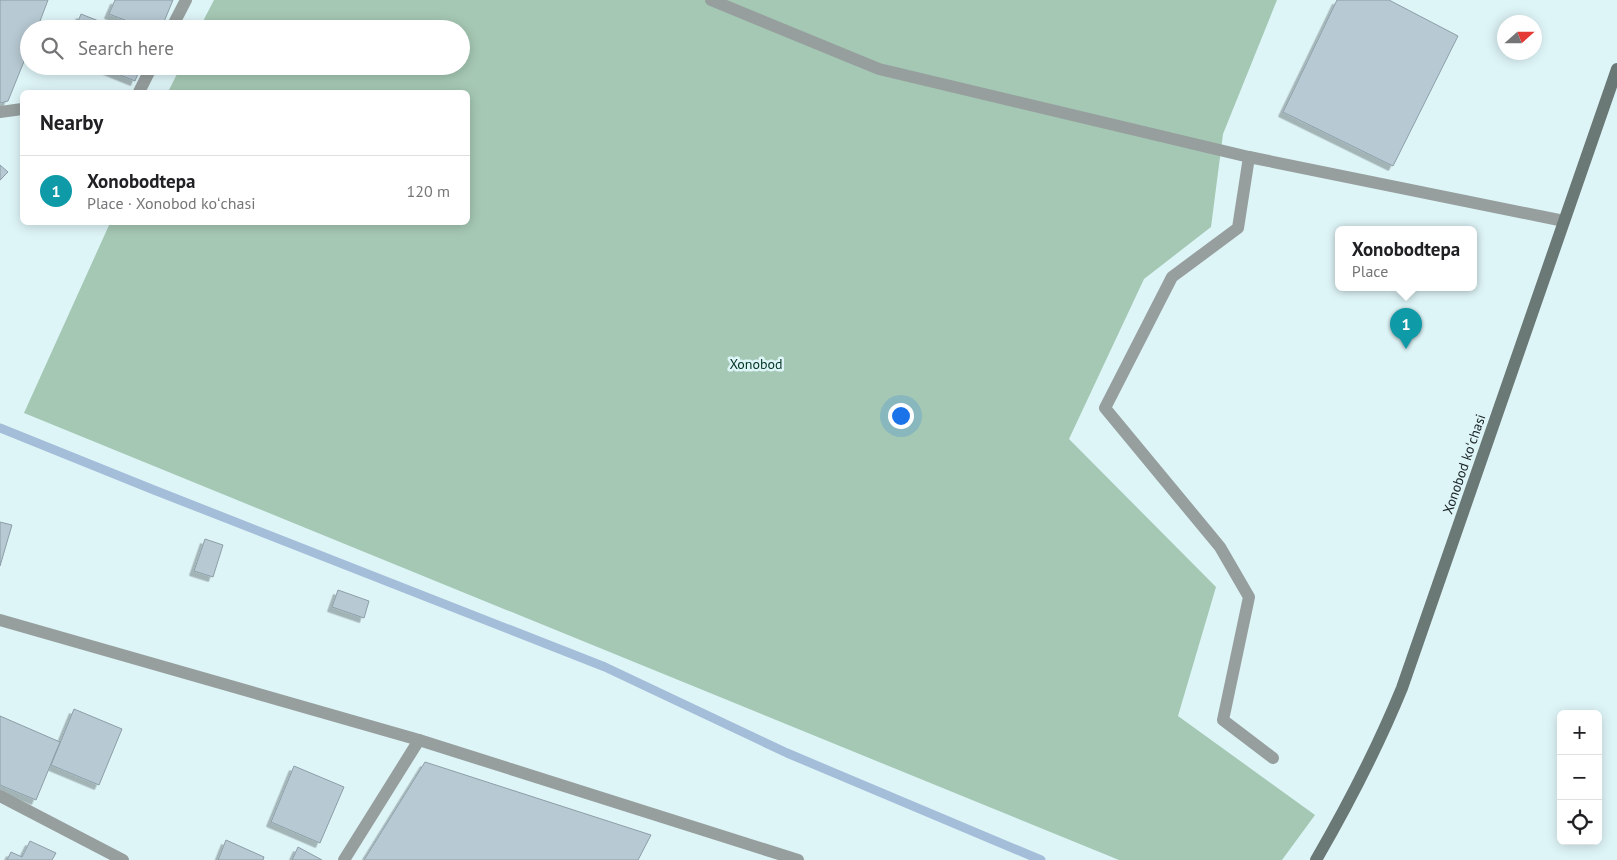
<!DOCTYPE html>
<meta charset="utf-8">
<style>
:root{--surface:#fff;--page:#f2f2f2;--text:#202124;--muted:#757577;--line:#e0e0e0;--accent:#b45309}
body{margin:0;font-family:"PT Sans",sans-serif;background:var(--page);color:var(--text)}
.controls{position:absolute;right:15px;bottom:15px;display:grid;overflow:hidden;border-radius:8px;box-shadow:0 2px 12px #0003}
.controls button{width:45px;height:45px;display:grid;place-items:center;padding:0;border:0;border-bottom:1px solid var(--line);background:var(--surface);color:var(--text);font:25px sans-serif}
.compass{position:absolute;left:1497px;top:15px;width:45px;height:45px;border-radius:50%;background:var(--surface);box-shadow:0 2px 12px #0003;rotate:69deg}
.you{position:absolute;left:900px;top:415px;width:18px;height:18px;margin:-12px;border:4px solid #fff;border-radius:50%;background:#1a73e8;box-shadow:0 0 0 8px #1a73e833}
.badge{display:grid;place-items:center;width:32px;height:32px;border-radius:50%;background:var(--accent);color:#fff;font-size:16px;font-weight:700}
.pin{position:absolute;translate:-50% -41px;filter:drop-shadow(0 1px 2px #0008)}
.pin::after{content:'';position:absolute;top:26px;width:18px;height:15px;background:inherit;clip-path:polygon(0 0,100% 0,50% 100%)}
.popup{position:absolute;left:1335px;top:226px;width:142px;height:65px;box-sizing:border-box;display:grid;place-content:center;border-radius:8px;background:var(--surface);filter:drop-shadow(0 1px 4px #0005);font-size:16px;white-space:nowrap;color:var(--muted)}
.popup b{font-size:19px;color:var(--text)}
.popup::after{content:'';position:absolute;left:50%;top:100%;margin-left:-10px;border:10px solid transparent;border-top-color:var(--surface)}
.list{margin:0;padding:0;list-style:none}
h2{display:flex;justify-content:space-between;align-items:center;height:65px;margin:0;padding:0 20px;font-size:21px}
h2 small{font-size:16px;font-weight:400;color:var(--muted)}
.list li{display:grid;grid-template-columns:32px 1fr auto;gap:15px;align-items:center;box-sizing:border-box;height:70px;padding:0 20px;border-top:1px solid var(--line)}
.list b{display:block;font-size:19px;white-space:nowrap}
.list p{margin:0;font-size:16px;white-space:nowrap;color:var(--muted)}
.list em{font-size:16px;font-style:normal;color:var(--muted)}
.icon{flex:none;width:28px;height:28px;fill:none;stroke:currentColor;stroke-width:2;stroke-linecap:round;stroke-linejoin:round}
.map{position:relative;flex:none;width:1617px;height:860px;overflow:hidden}
.search{position:absolute;background:var(--surface);box-shadow:0 2px 12px #0003;left:20px;top:20px;width:450px;height:55px;display:flex;align-items:center;gap:12px;box-sizing:border-box;padding:0 18px;border-radius:28px;color:var(--muted);font-size:19px}
.panel{position:absolute;background:var(--surface);box-shadow:0 2px 12px #0003;left:20px;top:90px;width:450px;height:135px;border-radius:8px}
.map>svg:first-child{display:block}
.green{fill:#a5c8b4}
.lines{fill:none;stroke-linecap:round;stroke-linejoin:round}
.stream{stroke:#a4bdd9;stroke-width:9}
.building{fill:#b7c9d3;stroke:#8c9ea7;filter:url(#shadow)}
.service{stroke:#969f9e;stroke-width:12}
.minor{stroke:#969f9e;stroke-width:12}
.secondary{stroke:#6b7976;stroke-width:12}
.labels{text-anchor:middle;stroke-width:5;stroke-linejoin:round;paint-order:stroke}
.park-label{font-size:14px;fill:#033521;stroke:#def5f8}
.street-label{font-size:14px;fill:#172021;stroke:#def5f8}
</style>
<div class="map">
<svg width="1617" height="860" viewBox="0 0 1617 860">
<defs>
<filter id="shadow"><feDropShadow dx="-4.5" dy="4.5" stdDeviation="0" flood-color="#0004"/></filter>
</defs>
<rect width="100%" height="100%" fill="#def5f8"/>
<polygon class="green" points="214,0 1277,0 1223,134 1211,227 1144,279 1069,439 1216,587 1178,716 1315,815 1282,860 1119,860 24,413 110,223 468,222 468,92 168,92 181,66 461,66 461,29 199,29"/>
<g class="lines">
<polyline class="stream" points="0,428 154,490 605,667 787,753 1041,860"/>
</g>
<g class="building">
<polygon points="0,0 48,0 37,29 29,29 29,49 8,101 0,103"/>
<polygon points="115,0 173,0 161,29 148,29 109,14"/>
<polygon points="1337,0 1389,0 1458,36 1393,166 1283,112"/>
<polygon points="81,14 119,29 75,29"/>
<polygon points="98,66 141,66 135,81"/>
<polygon points="0,165 8,172 0,180"/>
<polygon points="0,522 12,525 0,566"/>
<polygon points="205,539 223,545 213,577 194,571"/>
<polygon points="338,590 369,601 364,618 332,607"/>
<polygon points="74,709 122,729 99,785 51,765"/>
<polygon points="0,716 60,742 36,800 0,785"/>
<polygon points="425,762 651,835 638,860 364,860"/>
<polygon points="294,766 344,787 320,843 271,822"/>
<polygon points="226,840 264,857 263,860 218,860"/>
<polygon points="30,841 56,853 52,860 7,860 11,852 22,857"/>
<polygon points="298,847 322,860 292,860"/>
</g>
<g class="lines">
<g class="service">
<polyline points="711,0 879,69 1249,157 1564,221"/>
<polyline points="1249,157 1238,228 1172,277 1105,408 1220,547 1249,597 1223,720 1273,758"/>
<polyline points="344,860 419,740"/>
</g>
<g class="minor">
<polyline points="171,29 186,0"/>
<polyline points="139,92 152,66"/>
<polyline points="0,112 22,109"/>
<polyline points="0,620 419,740 798,860"/>
<polyline points="0,796 123,860"/>
</g>
<path class="secondary" d="M1316,860c33,-57 61,-111 86,-172l215,-619"/>
</g>
<g class="labels">
<g class="park-label">
<text x="756" y="369">Xonobod</text>
</g>
<g class="street-label">
<text transform="translate(1464 464) rotate(-71)" y="5">Xonobod koʻchasi</text>
</g>
</g>
</svg>
<div class="controls">
<button>+</button>
<button>−</button>
<button><svg class="icon" aria-label="locate" viewBox="0 0 24 24"><circle cx="12" cy="12" r="6"/><path d="M12 2v4M12 18v4M2 12h4M18 12h4"/></svg></button>
</div>
<svg class="compass" viewBox="-18 -18 36 36"><path d="M0-13l5 13h-10z" fill="#e53935"/><path d="M0 13l5-13h-10z" fill="#757577"/></svg>
<div class="you"></div>
<div class="pin badge" style="left:1406px;top:349px;background:#0f9aa8">1</div>
<div class="popup"><b>Xonobodtepa</b>Place</div>
<div class="search"><svg class="icon" aria-label="search" viewBox="0 0 24 24"><circle cx="10" cy="10" r="6"/><path d="M15 15l6 6"/></svg>Search here</div>
<section class="panel">
<h2>Nearby<small></small></h2>
<ul class="list">
<li><span class="badge" style="background:#0f9aa8">1</span><div><b>Xonobodtepa</b><p>Place · Xonobod koʻchasi</p></div><em>120 m</em></li>
</ul>
</section>
</div>
